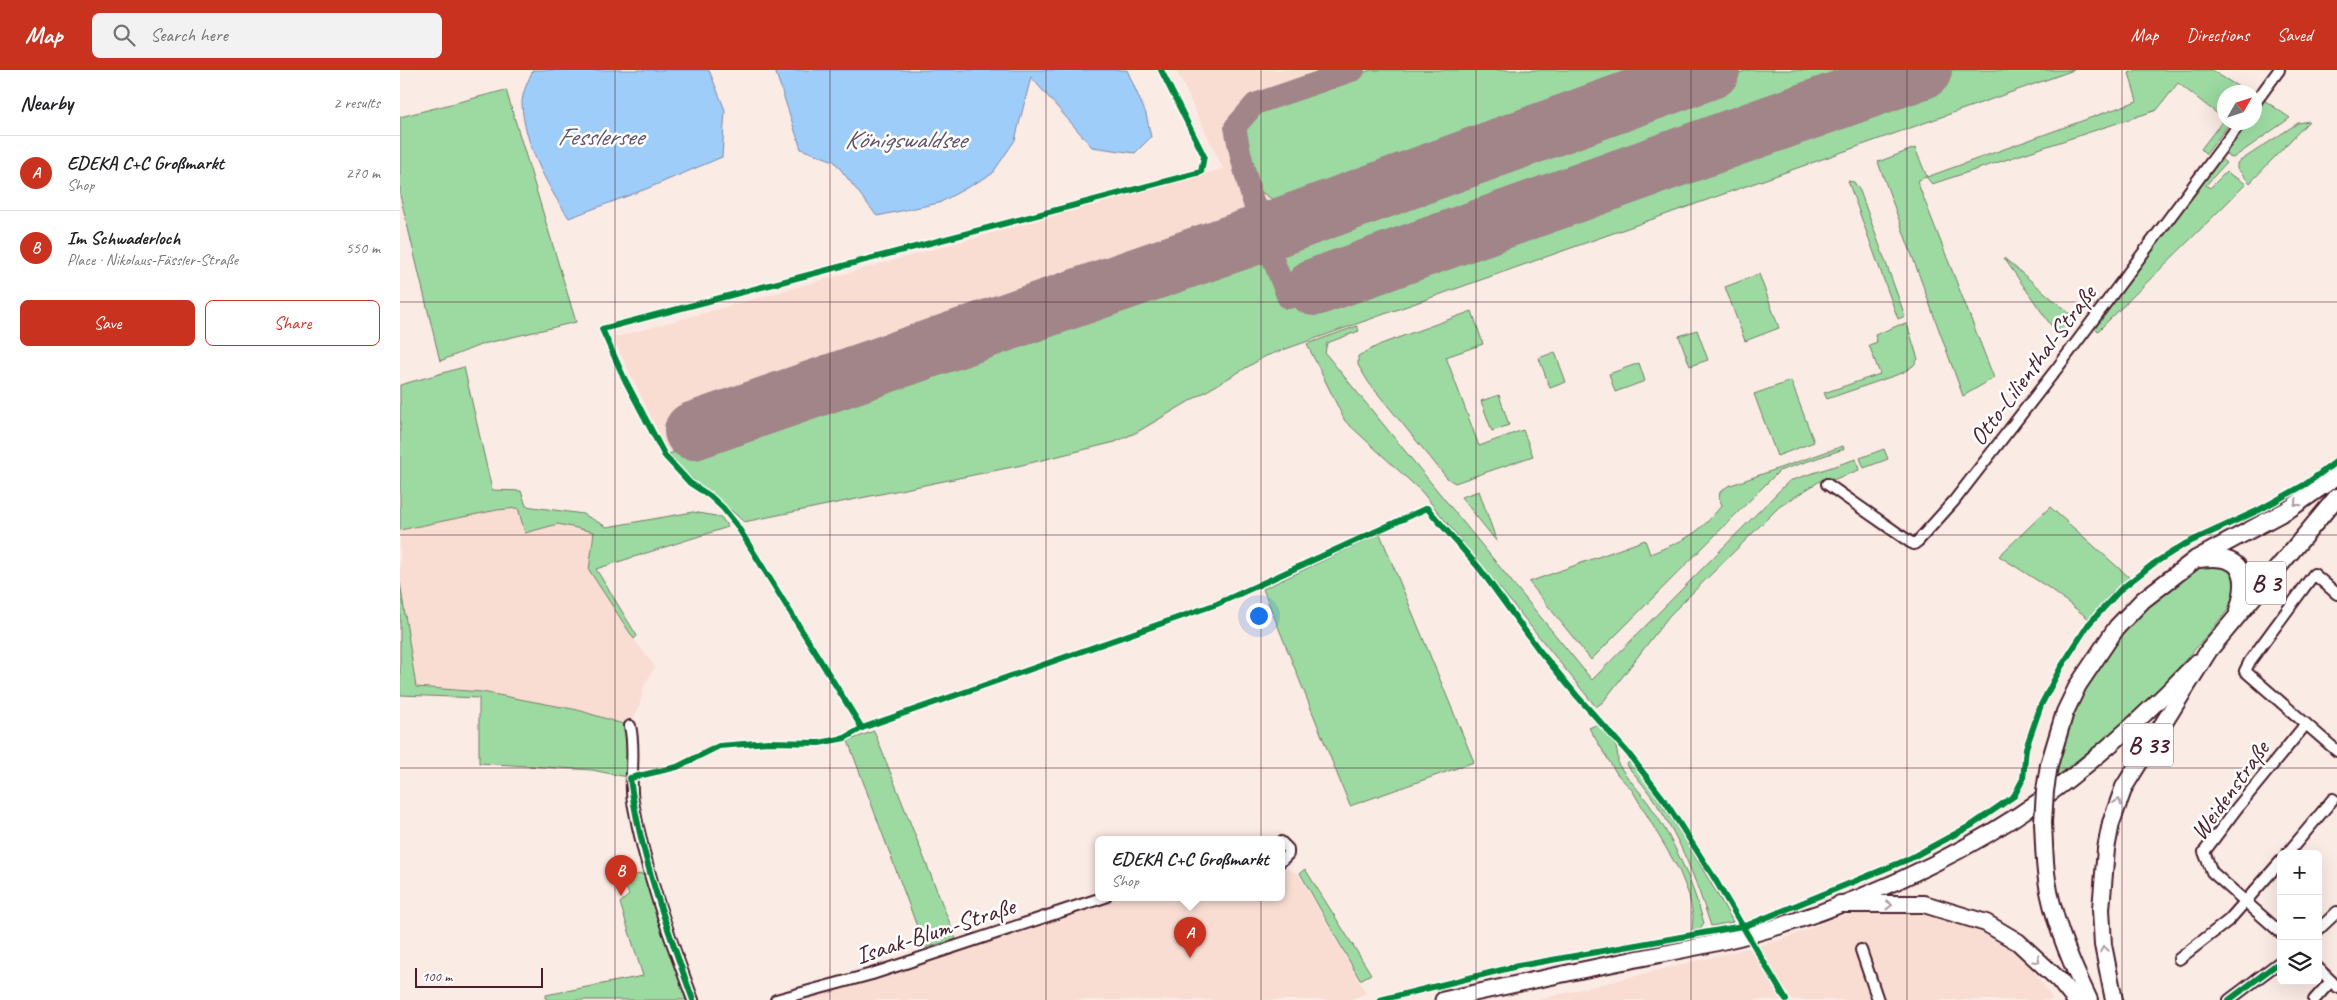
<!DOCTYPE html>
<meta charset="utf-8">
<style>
:root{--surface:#fff;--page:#f2f2f2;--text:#202124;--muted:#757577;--line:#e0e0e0;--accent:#c8321e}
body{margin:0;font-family:Caveat,sans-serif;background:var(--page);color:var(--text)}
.controls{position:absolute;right:15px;bottom:15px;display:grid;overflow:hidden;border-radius:8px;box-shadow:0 5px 20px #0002}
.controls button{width:45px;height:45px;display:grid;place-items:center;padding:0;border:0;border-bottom:1px solid var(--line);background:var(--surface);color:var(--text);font:25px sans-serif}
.compass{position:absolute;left:1817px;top:15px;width:45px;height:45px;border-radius:50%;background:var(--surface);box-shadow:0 5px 20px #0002;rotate:51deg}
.scale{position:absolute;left:15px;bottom:12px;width:128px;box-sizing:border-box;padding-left:5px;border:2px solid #4a1f2b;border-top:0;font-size:14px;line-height:18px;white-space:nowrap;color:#4a1f2b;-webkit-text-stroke:4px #fff;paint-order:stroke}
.you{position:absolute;left:858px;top:545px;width:18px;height:18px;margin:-12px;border:4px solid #fff;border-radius:50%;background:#1a73e8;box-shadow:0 0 0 8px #1a73e833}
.badge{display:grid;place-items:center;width:32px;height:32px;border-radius:50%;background:var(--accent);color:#fff;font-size:16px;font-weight:700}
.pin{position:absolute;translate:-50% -41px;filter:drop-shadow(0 1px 2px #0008)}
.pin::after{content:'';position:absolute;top:26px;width:18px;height:15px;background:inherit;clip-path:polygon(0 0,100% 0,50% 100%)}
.popup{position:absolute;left:695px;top:766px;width:190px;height:65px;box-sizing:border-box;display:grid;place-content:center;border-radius:8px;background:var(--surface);filter:drop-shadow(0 1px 4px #0005);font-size:16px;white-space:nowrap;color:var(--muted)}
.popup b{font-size:19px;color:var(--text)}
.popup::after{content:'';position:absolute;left:50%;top:100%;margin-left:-10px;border:10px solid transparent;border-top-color:var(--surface)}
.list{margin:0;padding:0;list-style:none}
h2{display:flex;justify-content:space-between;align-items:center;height:65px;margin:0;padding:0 20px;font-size:21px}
h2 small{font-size:16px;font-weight:400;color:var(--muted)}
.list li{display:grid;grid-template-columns:32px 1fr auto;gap:15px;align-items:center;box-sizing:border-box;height:75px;padding:0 20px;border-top:1px solid var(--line)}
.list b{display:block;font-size:19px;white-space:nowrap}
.list p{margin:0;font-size:16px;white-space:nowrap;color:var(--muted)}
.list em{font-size:16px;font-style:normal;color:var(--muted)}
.actions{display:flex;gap:10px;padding:15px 20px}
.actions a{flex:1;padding:11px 0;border:1px solid var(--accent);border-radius:8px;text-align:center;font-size:18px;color:var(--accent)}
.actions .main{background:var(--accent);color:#fff}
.icon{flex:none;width:28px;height:28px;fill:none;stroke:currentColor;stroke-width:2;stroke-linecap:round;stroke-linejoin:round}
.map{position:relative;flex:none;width:1937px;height:930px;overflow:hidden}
header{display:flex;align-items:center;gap:30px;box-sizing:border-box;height:70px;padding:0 25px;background:var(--accent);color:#fff}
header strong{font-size:24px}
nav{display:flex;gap:28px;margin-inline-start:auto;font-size:18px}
.search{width:350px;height:45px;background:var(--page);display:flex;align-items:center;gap:12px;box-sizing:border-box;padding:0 18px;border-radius:8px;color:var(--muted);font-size:19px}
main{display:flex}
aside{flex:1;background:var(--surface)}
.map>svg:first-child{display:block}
.built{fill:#f9ddd3}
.green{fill:#9cdaa2;stroke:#737c66}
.water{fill:#9ecdfa;stroke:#7c87a7}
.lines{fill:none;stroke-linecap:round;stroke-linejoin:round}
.taxiway{stroke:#a28588;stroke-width:22}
.runway{stroke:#a28588;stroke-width:58}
.minor-casing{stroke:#4a1f2b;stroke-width:14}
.primary-casing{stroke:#4a1f2b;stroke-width:19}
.trunk-casing{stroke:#4a1f2b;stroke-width:20}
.minor{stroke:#fff;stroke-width:10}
.primary{stroke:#fff;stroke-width:15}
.trunk{stroke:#fff;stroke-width:16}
.trunk-bridge-casing{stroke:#4a1f2b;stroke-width:20;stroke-linecap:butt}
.trunk-bridge{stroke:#fff;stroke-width:16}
.cycleway-casing{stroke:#fff;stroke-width:9}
.cycleway{stroke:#00873e;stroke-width:6}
.oneway{stroke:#ae9aa0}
.grid{fill:none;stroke:#4a1f2b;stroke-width:1;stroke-opacity:0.55}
.labels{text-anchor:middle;stroke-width:5;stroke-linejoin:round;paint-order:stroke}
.shield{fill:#fff;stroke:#80626b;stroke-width:1}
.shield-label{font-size:24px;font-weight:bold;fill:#4a1f2b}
.street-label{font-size:25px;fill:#4a1f2b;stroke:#fff}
.water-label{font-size:26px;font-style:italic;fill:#635369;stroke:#fff}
</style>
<header>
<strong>Map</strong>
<div class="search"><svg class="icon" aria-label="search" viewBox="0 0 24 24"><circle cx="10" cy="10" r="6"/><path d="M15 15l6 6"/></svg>Search here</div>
<nav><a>Map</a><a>Directions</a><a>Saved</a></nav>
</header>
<main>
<aside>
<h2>Nearby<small>2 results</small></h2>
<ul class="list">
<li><span class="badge">A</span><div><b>EDEKA C+C Großmarkt</b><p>Shop</p></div><em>270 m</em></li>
<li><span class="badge">B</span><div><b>Im Schwaderloch</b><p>Place · Nikolaus-Fässler-Straße</p></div><em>550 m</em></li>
</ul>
<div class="actions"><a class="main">Save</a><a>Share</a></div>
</aside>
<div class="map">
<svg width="1937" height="930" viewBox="0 0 1937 930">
<rect width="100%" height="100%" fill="#fbebe5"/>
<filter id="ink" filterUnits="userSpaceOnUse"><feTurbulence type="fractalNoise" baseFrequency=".02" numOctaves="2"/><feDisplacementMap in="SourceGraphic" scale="10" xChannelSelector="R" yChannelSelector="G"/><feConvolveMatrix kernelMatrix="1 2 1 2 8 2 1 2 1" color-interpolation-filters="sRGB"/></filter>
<g filter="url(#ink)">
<g class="built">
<polygon points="776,0 1674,0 866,286 740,362 716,373 344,452 324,433 295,412 278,396 269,384 213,268 823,99"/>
<polygon points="118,438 126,463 158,454 194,462 189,500 234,569 255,597 244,616 239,637 230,656 178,640 82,622 16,617 0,512 0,460 97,440"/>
<polygon points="881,797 898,803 966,923 950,930 391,930 716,827 881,827"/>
<polygon points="1490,840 1563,852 1625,888 1653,930 1137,930 1381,870 1439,846"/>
</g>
<g class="green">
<polygon points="971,0 1270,0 885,138 860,121 844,62 860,40"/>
<path d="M1348,0h326l-808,286 -129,76 -22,10 -93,23 -278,57c-25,-24 -54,-40 -75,-68l416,-146z"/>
<polygon points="1737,0 1811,0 1847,22 1824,22 1824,49 1778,13 1757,40 1532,114 1526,107 1517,111 1594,308 1563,326 1478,92 1515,78 1527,107 1737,31 1729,3"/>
<polygon points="106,20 176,252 83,274 40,291 0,125 0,47"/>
<polygon points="1864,30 1890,48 1833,88 1829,87 1825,83 1847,53 1854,52 1855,42"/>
<polygon points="1824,49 1824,52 1830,53 1806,84 1801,79"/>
<polygon points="1909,51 1850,113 1837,98 1837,93 1898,53"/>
<polygon points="1820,88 1826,93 1806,115 1810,118 1826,102 1846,114 1698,261 1695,258 1701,249"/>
<polygon points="1448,111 1454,112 1460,121 1505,246 1498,249"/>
<polygon points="1604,188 1670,244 1675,250 1673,254 1657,264"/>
<polygon points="1359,204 1379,258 1345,271 1325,217"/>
<polygon points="1072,241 1083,274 1046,287 1079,376 1123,360 1133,386 1055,413 1047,408 969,313 958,295 958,286 981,274"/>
<polygon points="1507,254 1518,289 1513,296 1502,303 1427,329 1424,323 1480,304 1469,275 1477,272 1475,265 1499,255"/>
<polygon points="957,256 959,261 927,273 925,283 1192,610 1389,411 1456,389 1459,400 1430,411 1420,411 1379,437 1269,546 1203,632 1196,637 1022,422 945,351 907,274"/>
<polygon points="1297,260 1308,290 1290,296 1279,266"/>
<polygon points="1155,282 1166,312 1150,318 1139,288"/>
<polygon points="1239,293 1245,311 1215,322 1209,304"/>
<polygon points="64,297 92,420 121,421 126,436 183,444 207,457 293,442 321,447 328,457 196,499 237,566 234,569 189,500 194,462 158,454 125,463 118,438 97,440 0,460 0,315"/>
<polygon points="1391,311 1414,372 1377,386 1354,324"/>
<polygon points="1099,325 1109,355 1092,361 1081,331"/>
<path d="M1443,376l1,3 -65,22 -188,189 -62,-78 116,-42 5,14c35,-14 48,-19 72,-49l-3,-7 1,-6 8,-6z"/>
<polygon points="1484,379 1488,389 1464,398 1460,388"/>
<polygon points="1079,421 1097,472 1061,427"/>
<polygon points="1650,437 1730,508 1712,522 1689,549 1649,518 1599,486"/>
<polygon points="980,464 1074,692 950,736 863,519"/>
<path d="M1817,489l20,12 2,25 -33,41 -65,72 -85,68c6,-33 16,-68 31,-98 26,-49 78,-99 130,-120z"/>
<polygon points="0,512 16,617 82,622 178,640 226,655 229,675 227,707 192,700 79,693 79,628 0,625"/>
<path d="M1198,654c13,15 21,20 20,40 9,14 21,26 31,40 25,36 43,77 55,119l-5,7 -7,1 1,-15 -4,-21 -10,-25 -47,-80 -15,-16 -28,-46z"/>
<polygon points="474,661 556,869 525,878 448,671"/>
<path d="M1230,691c39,51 72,105 103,161l-22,4c-20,-61 -39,-109 -82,-158l-2,-4z"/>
<polygon points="905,799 971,904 960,910 900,803"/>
<polygon points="242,804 247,807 289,930 146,930 146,925 243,906 220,833 229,825 225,815 235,805"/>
</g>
<g class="water">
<path d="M133,0h176l16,40 -3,47 -76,32 -77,29c-21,-30 -46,-77 -47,-115 0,-10 7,-24 11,-33z"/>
<polygon points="375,0 727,0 746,44 751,67 735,83 692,77 631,7 615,70 592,104 539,133 477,146 434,91 401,79"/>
</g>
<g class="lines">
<path class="taxiway" d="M915,217l-27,11c-23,-58 -42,-110 -53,-171l20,-23 99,-34"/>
<g class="runway">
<polyline points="915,217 1523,0"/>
<polyline points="293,361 863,163 1311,0"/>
</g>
<g class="minor-casing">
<g id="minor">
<polyline points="1854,34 1879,0"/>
<polyline points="1427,414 1510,472 1514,474 1518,471 1554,431 1658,297 1841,52"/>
<polyline points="1937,524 1914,504 1850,591 1845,601 1937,681"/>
<path d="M230,656c6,25 -1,51 3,76 12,68 36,134 60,198"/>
<polyline points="881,772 888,779 888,784 881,791"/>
<polyline points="1887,784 1933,729"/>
<polyline points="1918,860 1937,842"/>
<polyline points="1881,863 1812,802 1804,782 1837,738 1906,654"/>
<polyline points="1461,880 1478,930"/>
<polyline points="1779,889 1829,850 1881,791"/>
<polyline points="1918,898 1937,917"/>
<polyline points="376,930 472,904 705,827"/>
<polyline points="1829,930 1881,891"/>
<polyline points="1914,930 1931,911"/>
</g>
</g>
<g class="primary-casing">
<path id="primary" d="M1043,930c59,-13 119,-26 178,-38 54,-11 109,-20 162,-37 100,-32 203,-81 286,-146 46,-36 88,-75 128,-117"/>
</g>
<g class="trunk-casing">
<g id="trunk">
<path d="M1799,489c43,-6 51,14 39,52"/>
<polyline points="1649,695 1665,642 1678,615 1717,557 1743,530 1796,489 1891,438 1937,406"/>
<path d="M1643,752c1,19 1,39 4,58 6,41 24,83 42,120"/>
<polyline points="1440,834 1524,834 1586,853 1618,872 1659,910 1675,930"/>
<polyline points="1714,930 1703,875 1701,839 1706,779 1711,753 1724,717 1809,580 1937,427"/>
</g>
</g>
<use href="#minor" class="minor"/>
<use href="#primary" class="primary"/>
<use href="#trunk" class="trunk"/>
<g class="trunk-bridge-casing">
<polyline id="trunk-bridge" points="1643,752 1645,721 1649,695"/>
</g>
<use href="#trunk-bridge" class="trunk-bridge"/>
<g class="cycleway-casing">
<g id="cycleway">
<polyline points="462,658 336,454 323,438 310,426 290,413 265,386 224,308 202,259 801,102 804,86 761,0"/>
<path d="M293,930c-26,-72 -53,-145 -63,-222l47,-11 42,-21 49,-4 51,1 26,-5 17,-10 355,-124 210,-96 53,61 59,81 38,46 51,57 37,48 48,75 73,124"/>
<polyline points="980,930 1118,896 1348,855 1509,789 1572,755 1614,726 1623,709 1626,678 1641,635 1661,597 1688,555 1721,519 1753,494 1785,474 1859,440 1906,414 1937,391"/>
<polyline points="1829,930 1881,891"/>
</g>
</g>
<use href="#cycleway" class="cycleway"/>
</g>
<defs><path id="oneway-chevron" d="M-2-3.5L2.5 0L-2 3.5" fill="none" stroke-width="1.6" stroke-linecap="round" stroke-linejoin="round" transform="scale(1.25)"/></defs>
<g class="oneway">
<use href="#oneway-chevron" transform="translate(1897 433) rotate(146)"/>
<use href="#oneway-chevron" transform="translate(1718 732) rotate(-71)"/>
<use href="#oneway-chevron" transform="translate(1489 835)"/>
<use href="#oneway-chevron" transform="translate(1704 879) rotate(-99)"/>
<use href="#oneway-chevron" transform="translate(1637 890) rotate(43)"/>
</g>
</g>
<path class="grid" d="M215,0v930M430,0v930M646,0v930M861,0v930M1076,0v930M1291,0v930M1507,0v930M1722,0v930M0,232h1937M0,465h1937M0,698h1937"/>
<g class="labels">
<g class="shield">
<rect x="1846" y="491.5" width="40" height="43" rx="4"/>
<rect x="1723" y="653.5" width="50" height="43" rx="4"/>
</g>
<g class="shield-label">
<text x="1866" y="521">B 3</text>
<text x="1748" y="683">B 33</text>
</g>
<g class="street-label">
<text transform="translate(1632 295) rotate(-53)" y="9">Otto-Lilienthal-Straße</text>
<text transform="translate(1829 720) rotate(-54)" y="9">Weidenstraße</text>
<text transform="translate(535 860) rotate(-18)" y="9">Isaak-Blum-Straße</text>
</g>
<g class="water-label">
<text x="200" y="75">Fesslersee</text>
<text x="505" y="78">Königswaldsee</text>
</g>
</g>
</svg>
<div class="controls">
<button>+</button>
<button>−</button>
<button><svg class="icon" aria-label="layers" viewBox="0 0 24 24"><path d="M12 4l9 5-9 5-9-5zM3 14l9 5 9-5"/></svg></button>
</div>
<svg class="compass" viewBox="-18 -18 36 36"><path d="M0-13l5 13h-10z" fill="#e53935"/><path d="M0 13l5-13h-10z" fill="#757577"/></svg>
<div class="scale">100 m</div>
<div class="you"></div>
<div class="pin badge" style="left:790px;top:888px">A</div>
<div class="popup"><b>EDEKA C+C Großmarkt</b>Shop</div>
<div class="pin badge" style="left:221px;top:826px">B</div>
</div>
</main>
